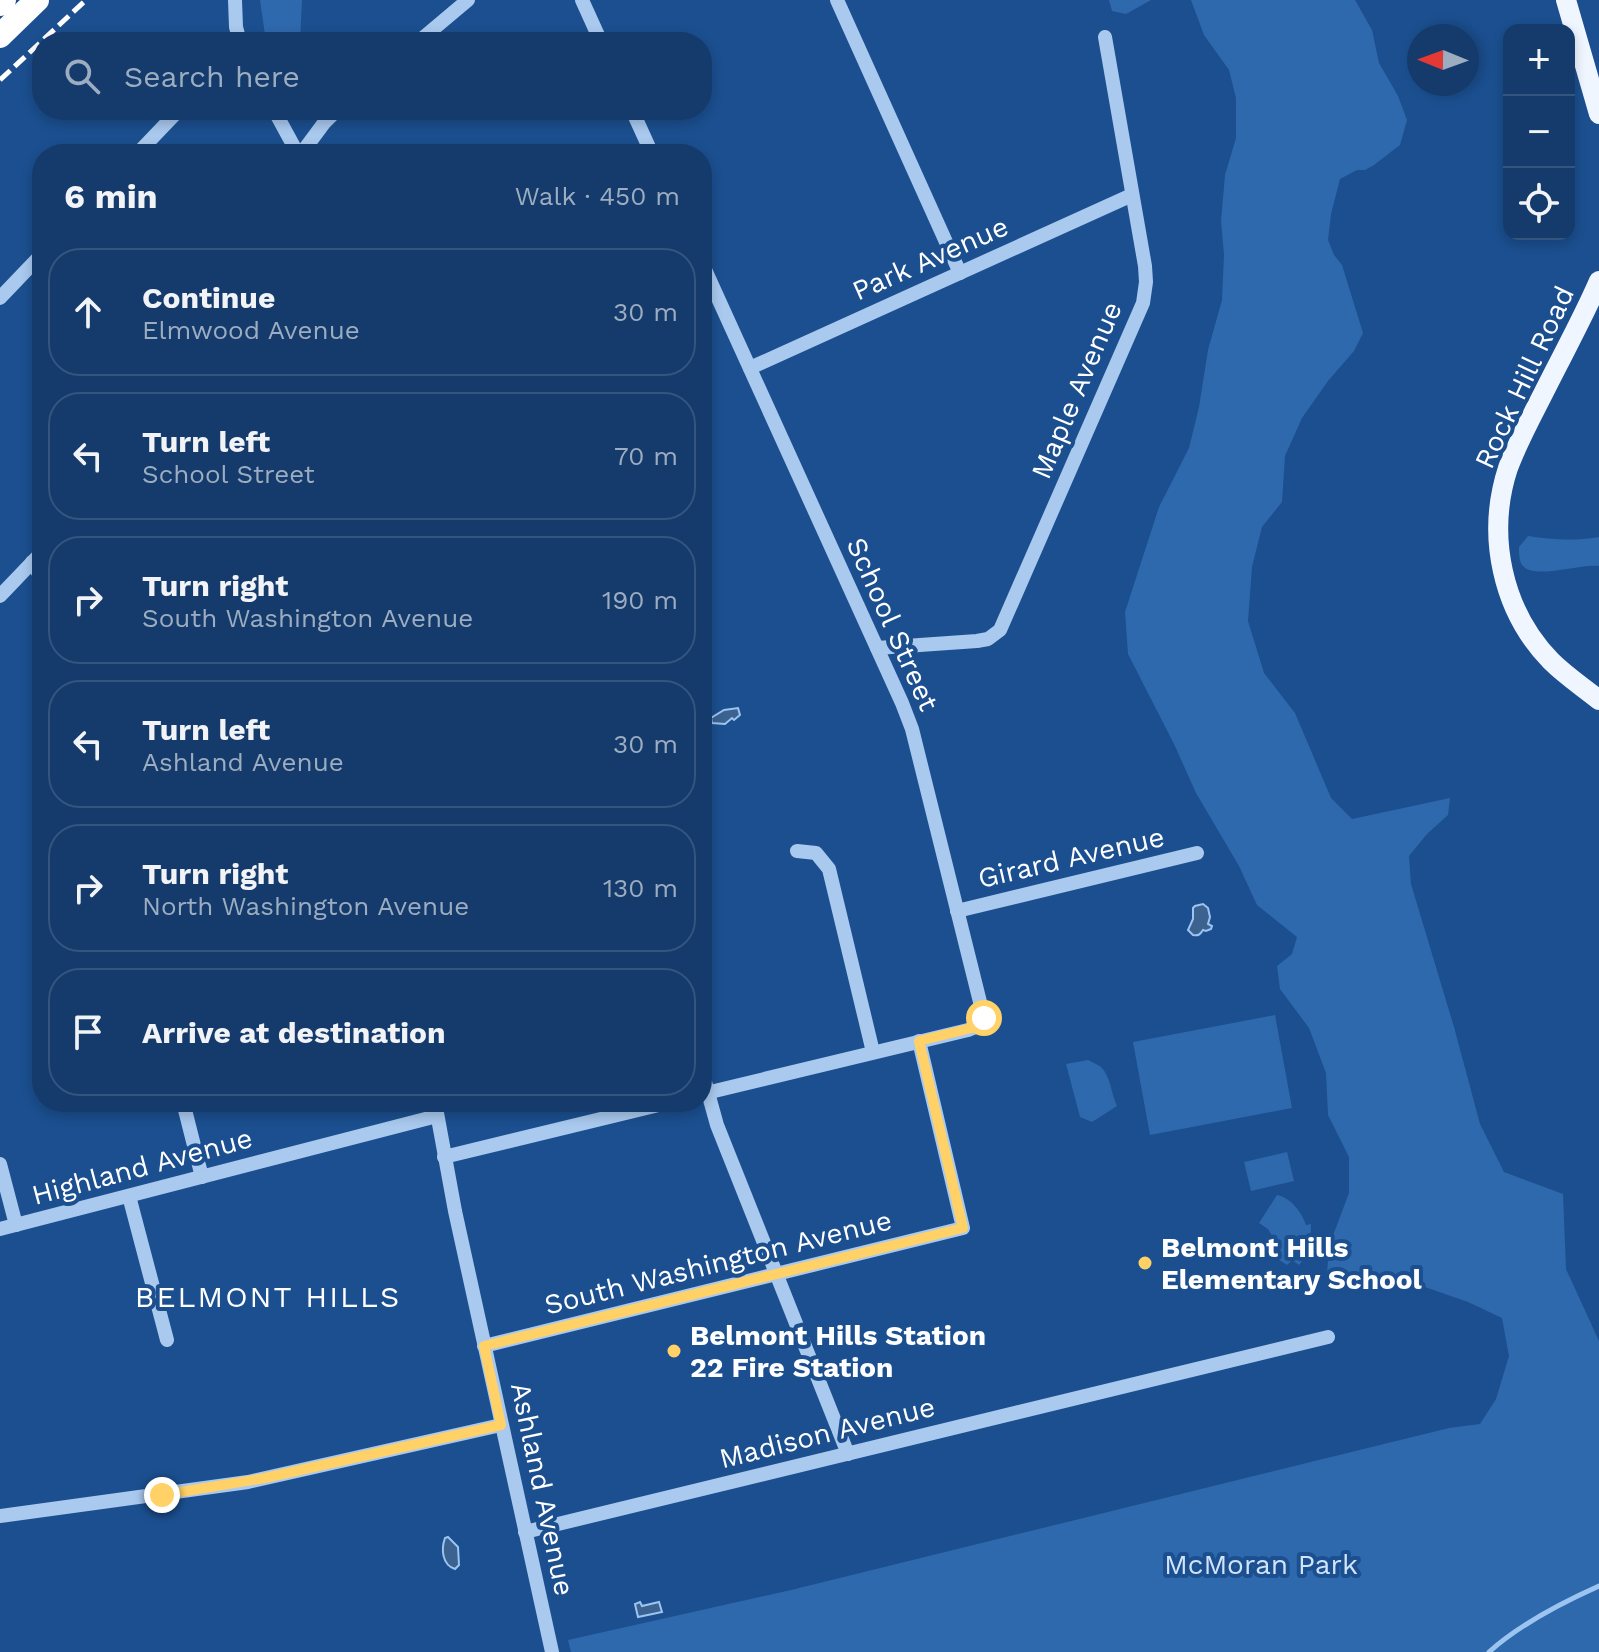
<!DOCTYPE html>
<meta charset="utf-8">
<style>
:root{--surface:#143b6b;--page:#1d4271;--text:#f1f3f6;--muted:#9dadc1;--line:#33557e}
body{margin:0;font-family:"Work Sans",sans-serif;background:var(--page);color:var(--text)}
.controls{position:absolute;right:24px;top:24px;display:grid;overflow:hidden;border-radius:16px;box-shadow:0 4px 12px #0003}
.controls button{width:72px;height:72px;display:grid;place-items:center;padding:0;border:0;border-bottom:2px solid var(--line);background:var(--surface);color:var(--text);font:40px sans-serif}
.compass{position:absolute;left:1407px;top:24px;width:72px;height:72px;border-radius:50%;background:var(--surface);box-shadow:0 4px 12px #0003;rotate:271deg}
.stop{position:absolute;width:24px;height:24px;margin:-18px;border:6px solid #ffd166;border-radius:50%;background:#fff}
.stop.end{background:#ffd166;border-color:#fff;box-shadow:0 2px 8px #0008}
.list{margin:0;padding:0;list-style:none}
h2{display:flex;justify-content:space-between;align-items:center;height:104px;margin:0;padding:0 32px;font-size:34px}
h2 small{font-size:26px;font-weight:400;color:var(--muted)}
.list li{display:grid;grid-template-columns:52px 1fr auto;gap:24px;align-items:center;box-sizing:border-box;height:128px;margin:0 16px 16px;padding:0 16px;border:2px solid var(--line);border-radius:32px}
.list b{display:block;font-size:30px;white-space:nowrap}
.list p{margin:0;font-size:26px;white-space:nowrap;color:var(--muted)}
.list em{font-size:26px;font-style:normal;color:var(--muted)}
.icon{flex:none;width:44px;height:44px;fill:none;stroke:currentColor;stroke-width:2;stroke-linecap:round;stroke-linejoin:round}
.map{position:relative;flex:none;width:1599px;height:1652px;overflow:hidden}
.search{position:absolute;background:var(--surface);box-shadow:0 4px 12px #0003;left:32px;top:32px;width:680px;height:88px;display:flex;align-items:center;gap:20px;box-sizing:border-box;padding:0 28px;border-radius:32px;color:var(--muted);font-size:30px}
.panel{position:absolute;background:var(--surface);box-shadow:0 4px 12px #0003;left:32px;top:144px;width:680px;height:968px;border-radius:32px}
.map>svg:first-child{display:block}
.green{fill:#2e69ad}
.water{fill:#3c6290;stroke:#9cc4f0;stroke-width:2}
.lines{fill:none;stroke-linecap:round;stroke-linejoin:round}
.stream{stroke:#9cc4f0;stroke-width:5}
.minor{stroke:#a9c9ee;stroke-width:14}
.major{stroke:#f0f6ff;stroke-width:20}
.highway{stroke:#fff;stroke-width:24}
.rail{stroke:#fff;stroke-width:5;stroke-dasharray:14 6;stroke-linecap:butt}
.route{stroke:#ffd166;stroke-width:10}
.poi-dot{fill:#ffd166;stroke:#1b4f8f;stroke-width:3}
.labels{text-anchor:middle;stroke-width:8;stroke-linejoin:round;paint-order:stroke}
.street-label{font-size:28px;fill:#fff;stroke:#1b4f8f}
.poi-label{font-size:28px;font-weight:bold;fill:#fff;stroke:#1b4f8f;text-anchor:start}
.park-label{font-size:28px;fill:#cfe3fa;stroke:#1b4f8f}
.neighbourhood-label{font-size:30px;letter-spacing:2px;fill:#fff;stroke:#1b4f8f}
</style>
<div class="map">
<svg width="1599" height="1652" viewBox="0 0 1599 1652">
<rect width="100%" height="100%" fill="#1b4f8f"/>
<g class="green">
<polygon points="260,0 302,0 300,42 266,42"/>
<polygon points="1109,0 1151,0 1126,14 1112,11"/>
<polygon points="1191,0 1355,0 1372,30 1379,63 1398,96 1407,120 1400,145 1374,165 1365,170 1357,170 1340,179 1331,214 1328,240 1334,255 1342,265 1363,333 1354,351 1328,381 1302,418 1285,456 1282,502 1262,527 1252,567 1248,621 1264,673 1295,713 1331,798 1352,819 1450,798 1448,815 1427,834 1409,856 1411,884 1454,1027 1480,1124 1504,1172 1563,1194 1566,1269 1599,1341 1599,1652 571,1652 568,1640 791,1590 1449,1428 1480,1424 1496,1399 1509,1356 1502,1318 1468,1302 1422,1286 1355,1283 1341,1291 1329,1287 1327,1274 1329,1246 1349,1193 1349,1157 1328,1115 1326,1073 1309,1028 1280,989 1277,966 1292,954 1297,937 1257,905 1239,866 1196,793 1174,744 1128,654 1125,612 1159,507 1189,448 1199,407 1208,350 1222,300 1224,255 1221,221 1225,175 1236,138 1236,98 1229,70 1204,35"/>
<path d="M1528,536c25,4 46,5 71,1v29c-18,-3 -64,14 -76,0 -4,-4 -4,-13 -4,-19z"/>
<polygon points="1275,1015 1292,1108 1150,1135 1133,1042"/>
<path d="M1088,1060c4,2 9,4 13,7 10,10 10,27 16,39l-25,16 -12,-5 -14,-53z"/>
<polygon points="1287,1152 1294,1181 1251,1191 1244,1162"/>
<path d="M1277,1195c14,3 24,16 29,30l5,-1c0,15 -2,30 -12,41l-7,-5 -5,5 -20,-13 4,-5 2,-10 -5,-8 -9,-6z"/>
</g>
<g class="water">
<polygon points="738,708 740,715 734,720 732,718 725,724 712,723 711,718 724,710"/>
<path d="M1203,904l5,4 2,9 -2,7 4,2 -1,3 -5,2 -3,-1c-3,5 -5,6 -10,5l-5,-5 5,-11v-11l2,-2z"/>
<path d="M448,1537l10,10 1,18 -4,4c-13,-4 -14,-20 -10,-31z"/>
<polygon points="640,1602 642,1606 659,1602 662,1612 638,1617 635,1604"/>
</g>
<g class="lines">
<path class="stream" d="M1489,1652c31,-28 72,-49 110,-66"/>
<g class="minor">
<polyline points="235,0 236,27 240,42"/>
<polyline points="582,0 601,42"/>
<polyline points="837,0 960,273"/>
<polyline points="418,42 468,0"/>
<polyline points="274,110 298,154"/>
<polyline points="632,110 652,154"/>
<polyline points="137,154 179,110"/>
<polyline points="301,154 324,123 337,110"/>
<polyline points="702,263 902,703 912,729 984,1018 983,1024 968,1030 702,1094"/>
<polyline points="0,298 42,254"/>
<polyline points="750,368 1132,195"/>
<polyline points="32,562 42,579"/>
<polyline points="0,596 42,552"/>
<polyline points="877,648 977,641 988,639 1000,630 1143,303 1146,282 1145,266 1105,37"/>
<polyline points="797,851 816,853 829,869 873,1052"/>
<polyline points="957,911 1197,853"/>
<polyline points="702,1071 717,1125 848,1454"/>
<polyline points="183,1102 202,1177"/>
<polyline points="435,1102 455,1211 552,1652"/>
<polyline points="444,1157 671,1102"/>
<polyline points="0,1164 16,1225"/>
<polyline points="129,1196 167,1340"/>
<polyline points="0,1229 437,1116"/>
<polyline points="484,1346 963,1228 919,1041"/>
<polyline points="0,1516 248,1482 501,1425"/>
<polyline points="525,1532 1328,1337"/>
</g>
<g class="major">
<polyline points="1566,0 1599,114"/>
<path d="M1599,281c-16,37 -36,73 -54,109 -13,26 -27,51 -37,78 -22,67 -6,143 43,193 15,15 32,26 48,39"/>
</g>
<g class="highway">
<polyline points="0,4 4,0"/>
<polyline points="0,36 37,0"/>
</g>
<polyline class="rail" points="0,80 86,0"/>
</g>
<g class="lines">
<polyline class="route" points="162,1495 265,1478 501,1425 484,1346 963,1228 919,1041 980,1026 983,1024 984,1018"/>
</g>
<g class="poi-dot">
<circle cx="1145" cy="1263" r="8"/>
<circle cx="674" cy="1351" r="8"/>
</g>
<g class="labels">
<g class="street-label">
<text transform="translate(930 258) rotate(-24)" y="10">Park Avenue</text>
<text transform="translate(1524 377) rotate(-65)" y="10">Rock Hill Road</text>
<text transform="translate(1076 390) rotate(-67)" y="10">Maple Avenue</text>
<text transform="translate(893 624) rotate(66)" y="10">School Street</text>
<text transform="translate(1071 857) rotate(-13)" y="10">Girard Avenue</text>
<text transform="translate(142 1166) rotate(-15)" y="10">Highland Avenue</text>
<text transform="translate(718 1262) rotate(-14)" y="10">South Washington Avenue</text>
<text transform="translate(827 1432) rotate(-14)" y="10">Madison Avenue</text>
<text transform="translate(543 1489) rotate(78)" y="10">Ashland Avenue</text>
</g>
<g class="poi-label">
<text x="1161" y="1257">Belmont Hills<tspan x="1161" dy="32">Elementary School</tspan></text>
<text x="690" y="1345">Belmont Hills Station<tspan x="690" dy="32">22 Fire Station</tspan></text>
</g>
<g class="park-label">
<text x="1261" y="1574">McMoran Park</text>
</g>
<g class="neighbourhood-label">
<text x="268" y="1307">BELMONT HILLS</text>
</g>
</g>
</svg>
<div class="controls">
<button>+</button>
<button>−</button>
<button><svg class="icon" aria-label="locate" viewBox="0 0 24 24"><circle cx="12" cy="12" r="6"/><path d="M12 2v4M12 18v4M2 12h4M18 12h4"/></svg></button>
</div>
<svg class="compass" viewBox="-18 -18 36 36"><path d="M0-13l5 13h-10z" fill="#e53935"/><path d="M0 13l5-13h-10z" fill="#9dadc1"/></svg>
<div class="stop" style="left:984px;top:1018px"></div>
<div class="stop end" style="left:162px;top:1495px"></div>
<div class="search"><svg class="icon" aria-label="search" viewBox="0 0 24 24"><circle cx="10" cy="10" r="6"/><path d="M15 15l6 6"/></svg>Search here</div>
<section class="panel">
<h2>6 min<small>Walk · 450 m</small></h2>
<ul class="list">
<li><svg class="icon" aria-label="ahead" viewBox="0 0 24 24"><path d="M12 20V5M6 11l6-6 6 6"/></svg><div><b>Continue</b><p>Elmwood Avenue</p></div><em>30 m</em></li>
<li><svg class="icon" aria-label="left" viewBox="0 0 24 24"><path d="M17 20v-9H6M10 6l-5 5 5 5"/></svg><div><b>Turn left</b><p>School Street</p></div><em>70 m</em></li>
<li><svg class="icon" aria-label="right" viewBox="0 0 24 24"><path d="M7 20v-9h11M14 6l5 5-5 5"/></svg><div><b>Turn right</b><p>South Washington Avenue</p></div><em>190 m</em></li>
<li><svg class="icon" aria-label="left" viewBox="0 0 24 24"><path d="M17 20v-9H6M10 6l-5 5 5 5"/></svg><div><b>Turn left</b><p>Ashland Avenue</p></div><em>30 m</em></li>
<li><svg class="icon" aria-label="right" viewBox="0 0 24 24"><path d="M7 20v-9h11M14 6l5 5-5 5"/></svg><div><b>Turn right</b><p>North Washington Avenue</p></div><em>130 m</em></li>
<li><svg class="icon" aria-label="arrive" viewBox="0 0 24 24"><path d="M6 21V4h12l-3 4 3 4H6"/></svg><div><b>Arrive at destination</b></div></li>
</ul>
</section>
</div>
